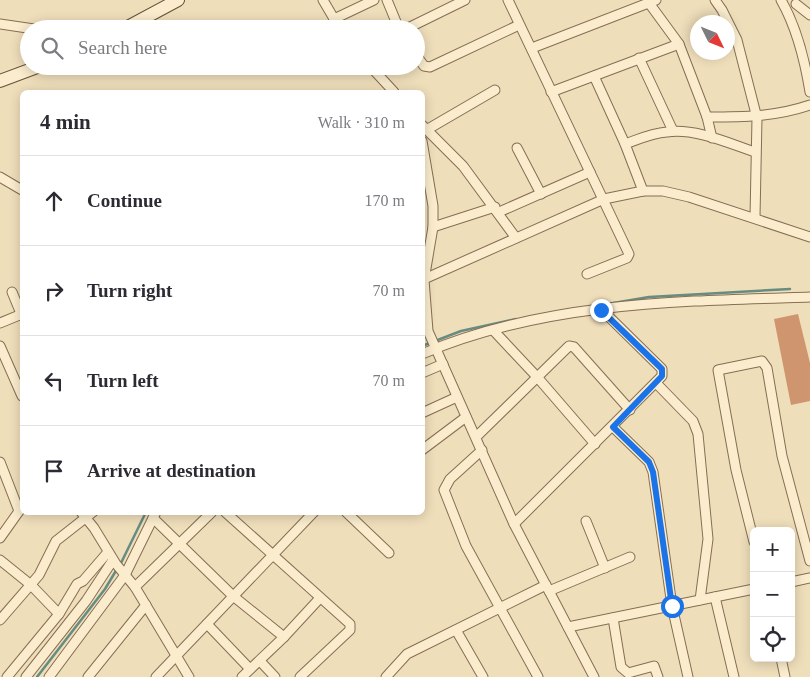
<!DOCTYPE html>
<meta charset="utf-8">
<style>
:root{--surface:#fff;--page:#f7f7f7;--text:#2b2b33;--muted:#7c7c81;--line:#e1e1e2}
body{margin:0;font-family:"Times New Roman",serif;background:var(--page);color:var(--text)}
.controls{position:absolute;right:15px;bottom:15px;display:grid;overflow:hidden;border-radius:8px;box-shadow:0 2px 12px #0003}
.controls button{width:45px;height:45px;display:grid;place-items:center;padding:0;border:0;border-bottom:1px solid var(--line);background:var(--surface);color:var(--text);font:25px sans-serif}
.compass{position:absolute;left:690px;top:15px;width:45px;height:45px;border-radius:50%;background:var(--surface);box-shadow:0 2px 12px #0003;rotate:133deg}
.stop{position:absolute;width:15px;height:15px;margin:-11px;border:4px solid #1a73e8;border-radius:50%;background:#fff}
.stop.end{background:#1a73e8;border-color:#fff;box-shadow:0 1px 5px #0008}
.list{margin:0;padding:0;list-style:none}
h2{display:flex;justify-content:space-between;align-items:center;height:65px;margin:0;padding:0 20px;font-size:21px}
h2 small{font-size:16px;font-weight:400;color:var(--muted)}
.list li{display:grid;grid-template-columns:32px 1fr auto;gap:15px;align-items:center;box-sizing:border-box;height:90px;padding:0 20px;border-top:1px solid var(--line)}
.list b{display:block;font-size:19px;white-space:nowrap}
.list em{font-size:16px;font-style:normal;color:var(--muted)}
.icon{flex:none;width:28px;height:28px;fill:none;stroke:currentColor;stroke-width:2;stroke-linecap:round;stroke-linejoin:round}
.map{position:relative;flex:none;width:810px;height:677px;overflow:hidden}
.search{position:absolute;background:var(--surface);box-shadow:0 2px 12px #0003;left:20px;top:20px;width:405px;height:55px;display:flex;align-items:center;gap:12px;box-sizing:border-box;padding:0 18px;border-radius:28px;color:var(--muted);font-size:19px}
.panel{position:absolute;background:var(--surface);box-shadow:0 2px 12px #0003;left:20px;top:90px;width:405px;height:425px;border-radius:8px}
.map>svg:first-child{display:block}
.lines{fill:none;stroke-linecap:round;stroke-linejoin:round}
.stream{stroke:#678c82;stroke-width:2.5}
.building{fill:#ce956e}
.street-casing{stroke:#866e54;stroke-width:11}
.secondary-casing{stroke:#674f38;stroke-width:14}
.street{stroke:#faeccd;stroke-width:9}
.secondary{stroke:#faeccd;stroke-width:12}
.route{stroke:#1a73e8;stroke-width:6}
</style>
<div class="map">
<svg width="810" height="677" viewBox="0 0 810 677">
<rect width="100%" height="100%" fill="#efdeba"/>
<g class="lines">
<g class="stream">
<polyline points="524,318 649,297 790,289"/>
<polyline points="422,346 461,331 516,319"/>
<polyline points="120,565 146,512"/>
<polyline points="37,677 105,589 117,569"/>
</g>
</g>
<polygon class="building" points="798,314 810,363 810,401 791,405 774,319"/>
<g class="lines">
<g class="street-casing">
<g id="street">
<polyline points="323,0 340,29"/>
<polyline points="387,0 399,29"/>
<polyline points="508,0 629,254 627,258 587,274"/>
<polyline points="715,0 722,10 737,40 757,118 755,217"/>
<path d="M781,0c16,28 24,61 29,92"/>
<polyline points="649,3 679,44 707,117 712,138"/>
<polyline points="796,4 810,15"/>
<polyline points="334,19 374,0"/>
<polyline points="0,24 34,29"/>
<polyline points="406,29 465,0"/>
<polyline points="532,48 656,0"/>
<polyline points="416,55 424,66 430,67 519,25"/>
<polyline points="639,58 673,131"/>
<polyline points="370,66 394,92"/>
<polyline points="594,76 625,144 643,191"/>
<polyline points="551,92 679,44"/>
<path d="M707,117c36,0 68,0 103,-12"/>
<polyline points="422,125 463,166 516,238"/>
<polyline points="428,129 495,90"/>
<polyline points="422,141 433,206 433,227 424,280 428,331 514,524 594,677"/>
<path d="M625,144c14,-5 27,-11 42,-12 28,-4 61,11 88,20"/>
<polyline points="517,148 541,194"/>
<polyline points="0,177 22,190"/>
<polyline points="499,212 590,172"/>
<polyline points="433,227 495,207"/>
<polyline points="422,280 604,199 643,191 663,191 689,197 810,237"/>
<polyline points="12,292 22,316"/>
<polyline points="0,323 22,314"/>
<polyline points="493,330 538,378 595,444"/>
<polyline points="0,346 22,396"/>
<path d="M422,354c122,-52 258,-53 388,-57"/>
<polyline points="422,373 443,364"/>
<polyline points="656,383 693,421 698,434 708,539 700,600"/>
<polyline points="422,413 457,397"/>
<polyline points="613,427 649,462 653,472 672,606 688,677"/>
<polyline points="476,437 569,346 574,347 630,410"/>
<polyline points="422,450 466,417"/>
<polyline points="482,450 450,479 444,490 466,546 538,677"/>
<polyline points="0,462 19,511"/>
<polyline points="81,512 94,528 116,564 135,587 189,677"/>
<polyline points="225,512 350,624 350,630 300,677"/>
<polyline points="346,512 389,553"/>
<polyline points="153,518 233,596 284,637"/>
<polyline points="586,521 605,568"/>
<polyline points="514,524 662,376 662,369 601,309"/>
<polyline points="0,538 22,507"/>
<polyline points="754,542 736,470 718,370 762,361 767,368 782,456 810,561"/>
<polyline points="0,560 31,585 59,614"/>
<polyline points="791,582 810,578"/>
<polyline points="135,587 212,512"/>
<polyline points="549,591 630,557"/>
<polyline points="715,597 734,677"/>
<polyline points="613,618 621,667 628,673 654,666 658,677"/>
<polyline points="0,620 39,575 56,541 93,512"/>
<polyline points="207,624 250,669"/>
<polyline points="568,627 754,589"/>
<polyline points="456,630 483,677"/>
<polyline points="781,658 785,677"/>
<polyline points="260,661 275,677"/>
<polyline points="7,677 59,614 77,584 83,581 108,552"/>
<polyline points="26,677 86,601 113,560"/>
<polyline points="49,677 125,575 156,512"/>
<polyline points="88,677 146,605"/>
<polyline points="156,677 314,512"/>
<polyline points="242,677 284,637 320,598"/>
<polyline points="386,677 407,654 546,585"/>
</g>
</g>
<g class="secondary-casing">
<g id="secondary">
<polyline points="124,29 178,0"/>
<polyline points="0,81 40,66"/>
</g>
</g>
<use href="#street" class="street"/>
<use href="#secondary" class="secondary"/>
</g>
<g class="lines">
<polyline class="route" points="601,310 662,369 662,376 613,427 649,462 653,472 672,606"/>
</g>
</svg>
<div class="controls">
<button>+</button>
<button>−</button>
<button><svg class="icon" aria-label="locate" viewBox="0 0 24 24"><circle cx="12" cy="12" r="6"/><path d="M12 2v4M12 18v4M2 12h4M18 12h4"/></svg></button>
</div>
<svg class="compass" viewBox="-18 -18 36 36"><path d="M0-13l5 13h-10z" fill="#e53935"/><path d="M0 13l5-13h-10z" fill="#7c7c81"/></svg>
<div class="stop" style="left:672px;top:606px"></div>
<div class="stop end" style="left:601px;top:310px"></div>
<div class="search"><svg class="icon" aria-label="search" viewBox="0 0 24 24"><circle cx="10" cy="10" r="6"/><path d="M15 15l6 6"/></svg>Search here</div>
<section class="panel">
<h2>4 min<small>Walk · 310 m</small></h2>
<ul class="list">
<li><svg class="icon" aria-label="ahead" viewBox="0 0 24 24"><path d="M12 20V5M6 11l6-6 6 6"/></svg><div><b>Continue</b></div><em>170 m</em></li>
<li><svg class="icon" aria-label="right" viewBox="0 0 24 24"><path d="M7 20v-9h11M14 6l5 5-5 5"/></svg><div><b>Turn right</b></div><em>70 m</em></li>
<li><svg class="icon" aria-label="left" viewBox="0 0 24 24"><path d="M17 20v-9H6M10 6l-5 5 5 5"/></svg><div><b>Turn left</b></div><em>70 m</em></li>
<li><svg class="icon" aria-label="arrive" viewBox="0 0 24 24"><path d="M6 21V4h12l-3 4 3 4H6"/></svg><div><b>Arrive at destination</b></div></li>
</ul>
</section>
</div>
